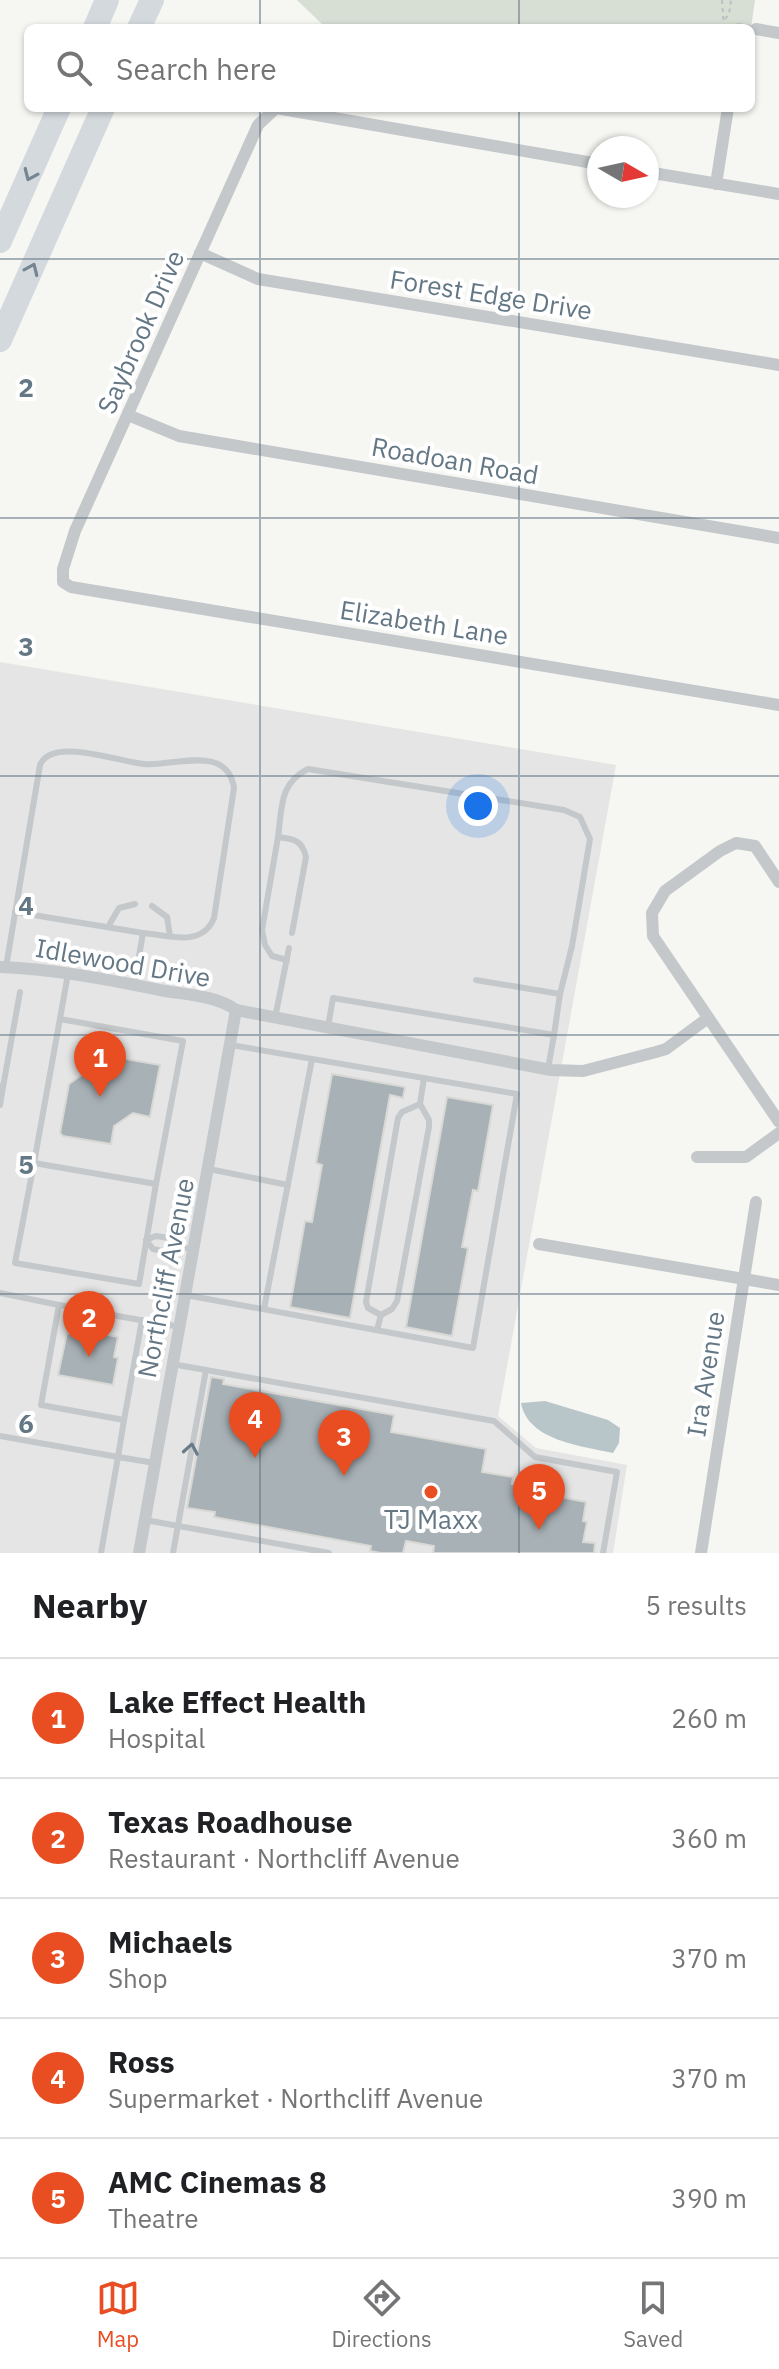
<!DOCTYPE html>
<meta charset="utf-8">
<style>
:root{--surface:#fff;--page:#f6f6f6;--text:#202124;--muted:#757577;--line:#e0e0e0;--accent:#e84e22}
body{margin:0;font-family:"IBM Plex Sans",sans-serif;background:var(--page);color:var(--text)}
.compass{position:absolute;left:587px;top:136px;width:72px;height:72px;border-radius:50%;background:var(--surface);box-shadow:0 2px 6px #0004;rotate:99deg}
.you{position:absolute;left:478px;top:806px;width:28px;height:28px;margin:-20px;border:6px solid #fff;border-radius:50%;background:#1a73e8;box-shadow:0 0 0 12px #1a73e833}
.badge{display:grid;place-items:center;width:52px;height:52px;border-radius:50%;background:var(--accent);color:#fff;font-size:26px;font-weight:700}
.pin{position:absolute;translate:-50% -66px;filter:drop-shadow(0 2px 4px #0008)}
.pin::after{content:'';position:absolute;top:42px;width:28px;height:24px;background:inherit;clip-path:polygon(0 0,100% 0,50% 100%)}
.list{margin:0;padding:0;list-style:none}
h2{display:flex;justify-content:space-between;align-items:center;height:104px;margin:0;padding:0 32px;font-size:34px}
h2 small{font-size:26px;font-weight:400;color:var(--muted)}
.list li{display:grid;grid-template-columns:52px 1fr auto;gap:24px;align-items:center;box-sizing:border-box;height:120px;padding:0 32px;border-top:2px solid var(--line)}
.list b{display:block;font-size:30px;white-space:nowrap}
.list p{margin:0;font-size:26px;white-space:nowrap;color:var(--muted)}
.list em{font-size:26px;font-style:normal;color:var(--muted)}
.icon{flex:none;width:44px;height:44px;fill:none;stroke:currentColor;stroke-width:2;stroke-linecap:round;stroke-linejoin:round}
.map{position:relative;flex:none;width:779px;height:1553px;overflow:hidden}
.search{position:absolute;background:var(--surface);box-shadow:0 2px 6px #0004;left:24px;right:24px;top:24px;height:88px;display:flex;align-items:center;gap:20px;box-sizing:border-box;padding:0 28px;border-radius:12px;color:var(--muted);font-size:30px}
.sheet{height:704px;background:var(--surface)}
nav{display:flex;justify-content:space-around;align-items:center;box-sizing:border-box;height:112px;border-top:2px solid var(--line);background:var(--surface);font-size:22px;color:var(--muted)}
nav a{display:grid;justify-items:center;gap:4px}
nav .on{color:var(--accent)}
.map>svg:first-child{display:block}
.built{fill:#e4e5e4}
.green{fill:#d7ded4}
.water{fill:#b9c6c9}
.building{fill:#a8b1b6;stroke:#d8d8d5;stroke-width:2}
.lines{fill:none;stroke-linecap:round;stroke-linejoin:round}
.path{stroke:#bdc0c2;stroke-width:2;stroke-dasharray:4 4;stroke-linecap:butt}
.lane{stroke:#c4c8cb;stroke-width:6}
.street{stroke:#c4c8cb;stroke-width:12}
.highway{stroke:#d4d9dd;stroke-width:24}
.oneway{stroke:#758692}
.oneway2{stroke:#697b88}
.grid{fill:none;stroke:#647785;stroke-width:2;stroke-opacity:0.55}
.poi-dot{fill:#e84e22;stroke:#fff;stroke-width:3}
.labels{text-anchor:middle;stroke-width:8;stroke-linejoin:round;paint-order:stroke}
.street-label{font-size:26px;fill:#647785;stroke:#fff}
.poi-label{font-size:26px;fill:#647785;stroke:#fff}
.grid-label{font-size:26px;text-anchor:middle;font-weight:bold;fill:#647785;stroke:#fff;stroke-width:8;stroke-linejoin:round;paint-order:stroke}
</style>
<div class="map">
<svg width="779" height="1553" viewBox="0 0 779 1553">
<rect width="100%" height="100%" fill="#f6f6f3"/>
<polygon class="built" points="0,662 616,765 498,1416 536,1448 627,1465 613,1553 0,1553"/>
<polygon class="green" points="297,0 755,0 751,28 332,28 325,27"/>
<path class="water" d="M545,1401l63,19 12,8 -1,15 -6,10c-31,-7 -85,-12 -92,-50z"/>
<g class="building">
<polygon points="109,1056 160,1065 150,1117 133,1113 114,1126 111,1144 63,1136 60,1133 69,1084"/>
<polygon points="332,1074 405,1087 403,1098 390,1095 350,1318 290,1307 305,1221 312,1222 322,1165 316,1163"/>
<polygon points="447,1097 493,1105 478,1191 473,1190 462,1247 468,1248 452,1336 406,1327"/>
<polygon points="82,1330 118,1337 114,1357 118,1358 113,1385 58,1375 67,1333 80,1336"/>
<polygon points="211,1377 224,1379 223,1384 394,1415 391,1432 486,1449 482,1472 513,1477 512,1484 551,1491 550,1495 586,1502 583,1521 587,1522 583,1542 595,1543 594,1553 433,1553 434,1546 406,1541 403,1553 381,1553 370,1551 371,1546 214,1517 215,1512 187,1508"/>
</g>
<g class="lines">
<g class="path">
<polyline points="722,0 724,28"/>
<polyline points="725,19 729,14 731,0"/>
</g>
<g class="lane">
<polyline points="738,26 751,28"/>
<path d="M278,837c4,-29 1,-54 30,-68l256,41 16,7 10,22 -18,107 -12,48"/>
<polyline points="152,906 167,917 170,936"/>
<polyline points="15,912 143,933"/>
<polyline points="108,927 119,908 135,904"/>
<path d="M287,960l-15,-4 -7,-11 -3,-15 16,-93c16,2 24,3 28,20l-14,76"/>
<path d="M6,967l34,-202c12,-29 79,-3 104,-1 29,3 83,-21 90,24l-20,130c-12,30 -46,17 -71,15l-9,52"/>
<polyline points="476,980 560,994 554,1035"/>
<polyline points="275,1018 289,948"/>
<polyline points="60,1019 183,1041 156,1184"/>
<polyline points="328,1027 333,998 554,1035 548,1069"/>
<polyline points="0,1086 3,1087 20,992"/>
<polyline points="0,1105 3,1087"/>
<polygon points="34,1163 156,1184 139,1284 15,1263"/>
<polyline points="34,1163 68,974"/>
<polyline points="209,1169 288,1185"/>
<polyline points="184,1248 181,1240 156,1236 146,1240 153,1249 176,1254 184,1248 195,1249"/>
<polyline points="0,1293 59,1305"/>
<polyline points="186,1295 473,1348 517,1094 231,1045"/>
<polyline points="264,1309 312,1059"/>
<polyline points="381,1315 368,1308 366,1302 398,1118 402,1112 420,1104"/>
<path d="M142,1320l-18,100 -83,-15 18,-100c40,8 81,15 121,22"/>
<polyline points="377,1330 381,1315 392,1309 397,1301 429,1127 429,1120 420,1104 424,1078"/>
<polyline points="172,1364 494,1421 535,1457 617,1472 603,1553"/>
<polyline points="124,1420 118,1457 155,1463"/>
<polyline points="0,1436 118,1457 101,1553"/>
<polyline points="145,1520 329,1553"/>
<polyline points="173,1553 206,1370"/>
</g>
<g class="street">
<polyline points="756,29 779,33"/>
<polyline points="276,108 258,125 75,531 63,569 63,582 71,587 779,705"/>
<polyline points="276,108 599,164"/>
<polyline points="647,172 779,194"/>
<polyline points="716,184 728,108"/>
<polyline points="200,253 258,279 779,365"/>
<polyline points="128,415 179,436 779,538"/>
<polyline points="779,882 755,846 736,843 720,851 665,891 652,913 653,936 779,1122"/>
<path d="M0,967c56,2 110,13 165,24 24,4 52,5 71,19l315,60 32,1 73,-19 10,-3 42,-31"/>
<polyline points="697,1157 746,1157 779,1133"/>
<polyline points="539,1244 779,1285"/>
<polyline points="139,1553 236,1010"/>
<polyline points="701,1553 756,1202"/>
</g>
<g class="highway">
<polyline points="95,28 107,0"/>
<polyline points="139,28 152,0"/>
<polyline points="0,241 59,108"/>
<polyline points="0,340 103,108"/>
</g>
</g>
<defs><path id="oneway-chevron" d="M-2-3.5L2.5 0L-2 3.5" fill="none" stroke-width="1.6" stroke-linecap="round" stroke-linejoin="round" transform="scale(2)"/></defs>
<g class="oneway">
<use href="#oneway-chevron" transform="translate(30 175) rotate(114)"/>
<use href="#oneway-chevron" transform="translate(32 269) rotate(-66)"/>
</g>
<use class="oneway2" href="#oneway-chevron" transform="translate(191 1449) rotate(-80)"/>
<path class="grid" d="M260,0v28M519,0v28M260,108v1445M519,108v1445M0,259h779M0,518h779M0,776h779M0,1035h779M0,1294h779"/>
<circle class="poi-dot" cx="431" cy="1492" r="8"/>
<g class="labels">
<g class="street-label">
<text transform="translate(491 295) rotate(9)" y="9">Forest Edge Drive</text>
<text transform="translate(141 332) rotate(-66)" y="9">Saybrook Drive</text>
<text transform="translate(455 461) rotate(10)" y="9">Roadoan Road</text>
<text transform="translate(424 623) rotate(9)" y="9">Elizabeth Lane</text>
<text transform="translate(123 963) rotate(10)" y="9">Idlewood Drive</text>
<text transform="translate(166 1278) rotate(-79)" y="9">Northcliff Avenue</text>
<text transform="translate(706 1374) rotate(-81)" y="9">Ira Avenue</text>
</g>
<g class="poi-label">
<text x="431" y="1529">TJ Maxx</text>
</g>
</g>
<g class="grid-label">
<text x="26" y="397">2</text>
<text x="26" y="656">3</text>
<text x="26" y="915">4</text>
<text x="26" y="1174">5</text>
<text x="26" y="1433">6</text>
</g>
</svg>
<svg class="compass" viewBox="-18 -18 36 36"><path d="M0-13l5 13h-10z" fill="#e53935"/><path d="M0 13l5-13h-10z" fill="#757577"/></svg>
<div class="you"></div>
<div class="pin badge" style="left:100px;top:1097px">1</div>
<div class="pin badge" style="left:89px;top:1357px">2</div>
<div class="pin badge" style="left:344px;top:1476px">3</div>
<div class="pin badge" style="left:255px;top:1458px">4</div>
<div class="pin badge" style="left:539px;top:1530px">5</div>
<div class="search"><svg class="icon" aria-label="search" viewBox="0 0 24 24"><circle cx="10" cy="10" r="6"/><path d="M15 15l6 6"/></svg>Search here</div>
</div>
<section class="sheet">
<h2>Nearby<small>5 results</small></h2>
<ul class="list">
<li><span class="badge">1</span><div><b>Lake Effect Health</b><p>Hospital</p></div><em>260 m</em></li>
<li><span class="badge">2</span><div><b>Texas Roadhouse</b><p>Restaurant · Northcliff Avenue</p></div><em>360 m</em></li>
<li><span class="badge">3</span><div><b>Michaels</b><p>Shop</p></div><em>370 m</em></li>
<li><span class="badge">4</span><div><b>Ross</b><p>Supermarket · Northcliff Avenue</p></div><em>370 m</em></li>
<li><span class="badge">5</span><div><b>AMC Cinemas 8</b><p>Theatre</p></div><em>390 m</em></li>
</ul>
</section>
<nav>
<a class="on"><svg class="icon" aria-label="map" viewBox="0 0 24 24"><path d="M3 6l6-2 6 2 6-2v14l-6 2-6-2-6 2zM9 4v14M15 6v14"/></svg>Map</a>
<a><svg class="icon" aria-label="directions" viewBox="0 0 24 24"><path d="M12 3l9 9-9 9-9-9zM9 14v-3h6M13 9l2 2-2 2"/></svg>Directions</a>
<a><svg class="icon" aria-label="saved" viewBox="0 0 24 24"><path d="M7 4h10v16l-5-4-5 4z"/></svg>Saved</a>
</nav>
